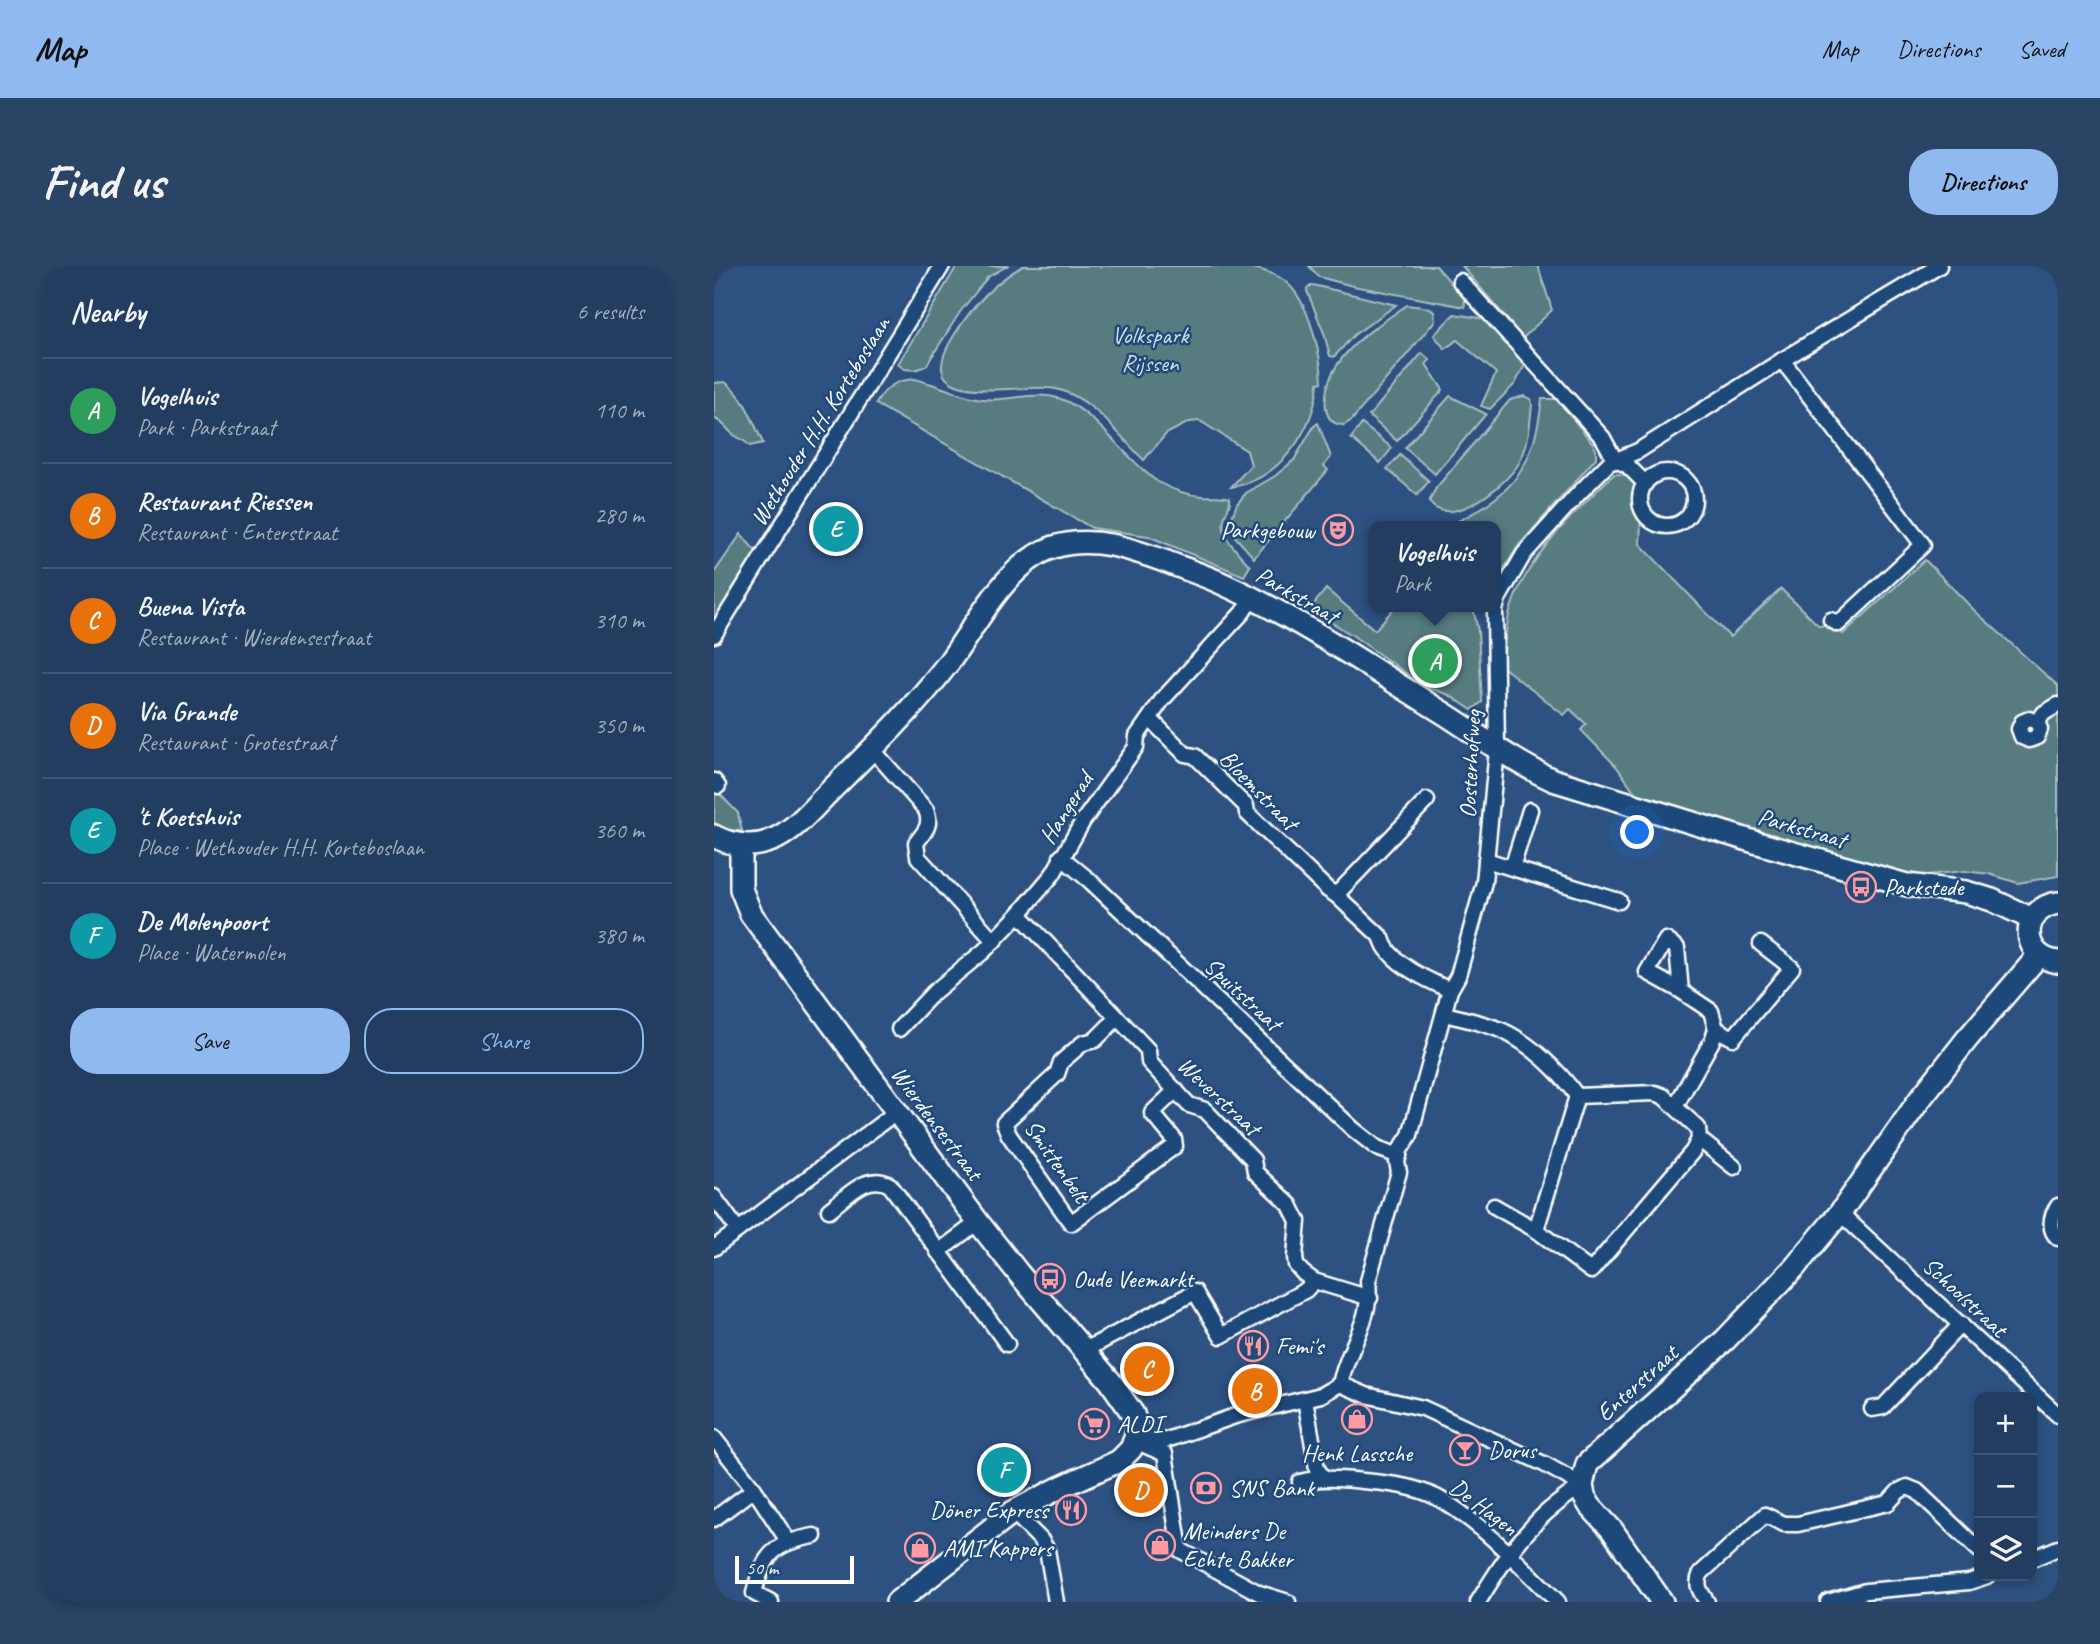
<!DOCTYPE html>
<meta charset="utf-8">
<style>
:root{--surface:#223d60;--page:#2a4466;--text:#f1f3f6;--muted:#a2aebd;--line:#3f5675;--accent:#90b9f0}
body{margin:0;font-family:Caveat,sans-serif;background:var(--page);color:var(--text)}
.controls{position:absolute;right:21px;bottom:21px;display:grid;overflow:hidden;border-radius:14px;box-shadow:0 4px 10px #0003}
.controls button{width:63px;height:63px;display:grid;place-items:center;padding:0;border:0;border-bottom:2px solid var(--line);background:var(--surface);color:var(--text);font:35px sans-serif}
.scale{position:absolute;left:21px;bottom:18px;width:119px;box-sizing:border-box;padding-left:7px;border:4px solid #fff;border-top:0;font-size:19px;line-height:24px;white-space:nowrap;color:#fff;-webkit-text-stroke:5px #1f4a7a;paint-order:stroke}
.you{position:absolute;left:924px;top:567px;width:24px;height:24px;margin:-18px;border:5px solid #fff;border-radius:50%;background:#1a73e8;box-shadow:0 0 0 10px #1a73e833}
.badge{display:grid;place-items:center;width:46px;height:46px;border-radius:50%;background:var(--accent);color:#fff;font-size:23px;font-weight:700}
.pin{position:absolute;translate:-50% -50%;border:4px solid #fff;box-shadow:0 2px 7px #0006}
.popup{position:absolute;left:654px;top:255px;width:133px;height:91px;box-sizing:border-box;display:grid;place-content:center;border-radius:14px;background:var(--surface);filter:drop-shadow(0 2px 5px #0005);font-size:23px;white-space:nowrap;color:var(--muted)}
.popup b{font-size:26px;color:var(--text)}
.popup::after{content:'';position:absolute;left:50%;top:100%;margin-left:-14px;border:14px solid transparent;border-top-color:var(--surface)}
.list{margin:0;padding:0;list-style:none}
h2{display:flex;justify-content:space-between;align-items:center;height:91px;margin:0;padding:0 28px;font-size:30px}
h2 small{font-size:23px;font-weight:400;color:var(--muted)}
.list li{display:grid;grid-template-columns:46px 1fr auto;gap:21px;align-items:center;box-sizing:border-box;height:105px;padding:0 28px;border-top:2px solid var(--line)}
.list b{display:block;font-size:26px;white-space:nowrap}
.list p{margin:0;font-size:23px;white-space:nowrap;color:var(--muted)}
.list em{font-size:23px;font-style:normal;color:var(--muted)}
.actions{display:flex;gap:14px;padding:21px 28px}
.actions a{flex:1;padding:16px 0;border:2px solid var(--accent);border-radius:28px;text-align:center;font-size:24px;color:var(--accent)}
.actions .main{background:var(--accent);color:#111}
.icon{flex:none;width:38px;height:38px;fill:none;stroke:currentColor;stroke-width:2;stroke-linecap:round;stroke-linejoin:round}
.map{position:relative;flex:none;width:1344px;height:1336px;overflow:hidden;border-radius:28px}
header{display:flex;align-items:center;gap:42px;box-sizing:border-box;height:98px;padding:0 35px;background:var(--accent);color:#111}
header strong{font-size:33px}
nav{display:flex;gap:38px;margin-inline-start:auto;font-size:24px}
.intro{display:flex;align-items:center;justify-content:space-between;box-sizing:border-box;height:168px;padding:0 42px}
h1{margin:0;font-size:49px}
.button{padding:18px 32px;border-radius:28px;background:var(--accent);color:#111;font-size:24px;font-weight:700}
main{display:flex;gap:42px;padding:0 42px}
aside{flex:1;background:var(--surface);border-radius:28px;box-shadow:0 4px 10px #0003}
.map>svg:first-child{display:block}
.green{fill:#567b80;stroke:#aabdc0;stroke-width:2}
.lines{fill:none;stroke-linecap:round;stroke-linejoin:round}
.street-casing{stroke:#fff;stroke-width:19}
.secondary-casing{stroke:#fff;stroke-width:26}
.street{stroke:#1f4a7a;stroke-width:14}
.secondary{stroke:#1f4a7a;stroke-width:21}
.labels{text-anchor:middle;stroke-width:5;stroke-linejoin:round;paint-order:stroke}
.park-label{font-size:24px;fill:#d5dedf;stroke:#1f4a7a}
.street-label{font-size:24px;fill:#fff;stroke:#1f4a7a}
.poi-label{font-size:24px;fill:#fff;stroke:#1f4a7a;text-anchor:start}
</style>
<header>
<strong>Map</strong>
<nav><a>Map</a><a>Directions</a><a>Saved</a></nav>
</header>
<div class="intro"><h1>Find us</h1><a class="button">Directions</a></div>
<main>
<aside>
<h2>Nearby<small>6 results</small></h2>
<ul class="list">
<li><span class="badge" style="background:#2e9e5b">A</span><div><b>Vogelhuis</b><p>Park · Parkstraat</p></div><em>110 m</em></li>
<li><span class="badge" style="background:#e8710a">B</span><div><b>Restaurant Riessen</b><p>Restaurant · Enterstraat</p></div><em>280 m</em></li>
<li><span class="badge" style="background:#e8710a">C</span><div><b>Buena Vista</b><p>Restaurant · Wierdensestraat</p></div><em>310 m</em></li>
<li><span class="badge" style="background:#e8710a">D</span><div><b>Via Grande</b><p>Restaurant · Grotestraat</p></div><em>350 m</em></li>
<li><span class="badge" style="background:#0f9aa8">E</span><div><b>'t Koetshuis</b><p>Place · Wethouder H.H. Korteboslaan</p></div><em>360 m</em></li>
<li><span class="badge" style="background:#0f9aa8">F</span><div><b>De Molenpoort</b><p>Place · Watermolen</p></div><em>380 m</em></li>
</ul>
<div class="actions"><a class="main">Save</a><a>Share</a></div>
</aside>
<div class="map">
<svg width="1344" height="1336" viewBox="0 0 1344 1336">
<rect width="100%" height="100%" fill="#2d5180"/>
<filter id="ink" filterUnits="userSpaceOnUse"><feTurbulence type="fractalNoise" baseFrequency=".0143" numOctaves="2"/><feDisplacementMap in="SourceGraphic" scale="14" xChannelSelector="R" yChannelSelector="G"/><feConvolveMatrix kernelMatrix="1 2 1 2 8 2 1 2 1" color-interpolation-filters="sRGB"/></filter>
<g filter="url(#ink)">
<g class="green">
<polygon points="243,0 293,0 274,11 246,46 212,100 201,104 190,103 184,98"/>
<path d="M309,0h223c14,4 30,7 41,17 22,19 34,71 35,99l-4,1c-3,46 -38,97 -87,104l20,-22 -4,-14 -47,-30 -11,1 -23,12 -22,26c-23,-22 -46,-55 -76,-67 -7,-3 -13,-5 -21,-5 -35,-3 -139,21 -94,-51 18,-29 41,-55 70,-71z"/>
<polygon points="595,0 722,0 750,31 751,41 639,20 605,11"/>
<polygon points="748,0 824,0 838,44 809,72"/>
<polygon points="599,19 682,39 640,69 620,91 616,90 610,67 593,25 593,22"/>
<path d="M693,39l23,3 4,4 1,9 -83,99 -8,5c-10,0 -16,-6 -18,-16 -6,-49 47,-80 81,-104z"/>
<polygon points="740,48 772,53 812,97 801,118 776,143 767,140 782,107 743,74 731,83 720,69"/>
<polygon points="708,87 716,94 712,98 729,124 683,175 655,150"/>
<path d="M201,113c21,5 40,15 61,19 28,6 57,-9 85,1 34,12 65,61 97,83 14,8 30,13 45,14 9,1 19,-1 27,2 1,8 -4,13 -6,21 -4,19 15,34 26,47l-6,10 -96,-40 -56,-8 -216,-124c9,-17 20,-24 39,-25z"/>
<path d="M11,116c20,14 28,40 38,61l-13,3c-5,-6 -10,-7 -16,-11 -9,-7 -8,-11 -20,-17v-35z"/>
<polygon points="736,130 772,148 721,208 691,182"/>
<path d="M810,130l7,3 1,5c-2,20 -3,41 -13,59 -13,22 -69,68 -90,39l7,-14 74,-88z"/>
<path d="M828,133h15l36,45 3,6v8l-77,87 -23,36v-55h-41l-1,-3c61,-29 80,-57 88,-124z"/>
<polygon points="604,157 617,191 610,200 614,204 540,292 517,266 516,256 523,238 532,227 561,210 580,194 600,160"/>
<polygon points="648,158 678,182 666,197 637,172"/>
<polygon points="686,189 715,215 703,229 673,203"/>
<path d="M900,208l17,1c9,23 11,44 9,69l90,93 51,-48 38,37 14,-2 10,10 82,-74 49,50 84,76v190l-40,7 -29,-9 -25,-3 -46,5 -18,-1 -261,-77 -23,-32 -35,-36 5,-6 -16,-15 -6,6 -60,-47 -1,-5c2,-19 2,-37 8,-55 17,-53 64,-96 103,-134z"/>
<polygon points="27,268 44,288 0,357 0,307"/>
<polygon points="612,323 661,364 681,341 759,341 764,365 768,436 758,444 735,429 710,420 638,369 596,343"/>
<polygon points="1,523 24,547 28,565 14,564 0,556"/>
</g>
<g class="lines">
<g class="street-casing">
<g id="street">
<polyline points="746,15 889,172 901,194"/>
<polyline points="1068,94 1209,279 1124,358 1117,354"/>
<polyline points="901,194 913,199 931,217"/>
<circle cx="953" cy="233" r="27"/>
<polyline points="0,369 228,0"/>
<path d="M436,453l35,35 10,2 51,50 1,7 81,77 8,5 46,43c5,24 47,43 68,52"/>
<polyline points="1323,456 1315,453 1308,456 1305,463 1308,471 1315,474 1323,471 1326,463 1323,456 1330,447 1344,439"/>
<path d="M158,483l54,61c6,15 -1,21 -10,33l2,14 76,84"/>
<polyline points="0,515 4,520"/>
<polyline points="347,591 375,614 639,863 663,882 685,890"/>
<polyline points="772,594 905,635"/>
<polyline points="798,602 816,544"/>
<polyline points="622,629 713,534"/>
<polyline points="305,648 434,784 435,796 475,839 491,844 539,894 541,906 576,939 584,955 581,991 582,999 589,1007 600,1015 656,1032"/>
<path d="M731,748c19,5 40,9 58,17 28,13 56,40 74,65"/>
<polyline points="403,752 381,774 369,777 347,796 343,808 290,857 295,869 357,957 461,880 460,873 438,847 462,824"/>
<polyline points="185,763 220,726 270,685 305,648 339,608 369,555 422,481 423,470 448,434 529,346 538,332"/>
<polyline points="1002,763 1019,772 1078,702 1047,678"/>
<polygon points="941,827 949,830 984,862 985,873 979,885 877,1005 822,964 863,830"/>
<polyline points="961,841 998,775 1002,763 997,745 967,725 963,682 952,674 933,706 967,725"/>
<polyline points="985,873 1020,901"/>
<polyline points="0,931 24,964"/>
<polyline points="780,940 822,964"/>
<path d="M1344,940c-7,9 -10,24 0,32"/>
<path d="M115,944c19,-14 38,-38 61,-25l117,159"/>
<polyline points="1126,947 1344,1149"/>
<polyline points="0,982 181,847"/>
<polyline points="224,986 264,956"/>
<polyline points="371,1084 481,1026 507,1070 592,1024 600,1015"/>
<path d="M626,1118c8,-37 33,-65 28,-103l31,-109 -2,-10 3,-12 10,-15 40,-145 8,-14 26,-94 13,-132 -2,-140 3,-11 26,-45 54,-60 31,-31 29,-12 162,-102 139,-83"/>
<path d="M626,1118l26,11 57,13 121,56 38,21c-17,13 -36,25 -50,42 -21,22 -38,49 -54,75"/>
<polyline points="591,1133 603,1203 609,1211"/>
<polyline points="1158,1143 1169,1141 1247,1058"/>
<polyline points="0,1172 40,1223 74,1275"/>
<polyline points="421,1175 451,1188 466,1284 545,1327 574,1336"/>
<polyline points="428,1175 450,1175 521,1150 607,1129 626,1118"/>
<path d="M586,1216c22,-5 41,-3 63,-1 24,2 51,5 73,16 43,23 87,71 122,105"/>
<polyline points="299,1246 327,1274 333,1284 342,1336"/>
<polyline points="0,1253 40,1223"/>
<polyline points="1318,1293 1344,1282"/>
<path d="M57,1336l-17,-9c10,-40 21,-50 60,-57"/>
<path d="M993,1336c-7,-11 -12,-17 -6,-29l64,-58 19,9h14l90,-21 11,-12 8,-4 10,4 62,59"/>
<polyline points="1114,1336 1152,1325 1255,1316 1273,1310"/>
</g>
</g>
<g class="secondary-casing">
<g id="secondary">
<path d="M0,570c16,9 38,12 56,5 22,-8 41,-31 57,-47 42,-42 86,-84 122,-132 28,-38 58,-100 105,-115 39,-12 77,2 113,15 18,7 37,13 54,21 78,35 151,86 224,131 36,23 69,48 108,66l205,63 149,42 59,7 26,8 40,19"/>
<polyline points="27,579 27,623 37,648 264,956 305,1008 396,1115 419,1148 424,1164 417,1183 405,1195 347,1221 299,1246 183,1336"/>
<path d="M1344,637c-38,5 -39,54 0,59"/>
<polyline points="948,1336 898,1264 876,1240 870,1230 868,1219 873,1198 1011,1074 1081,1001 1126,947 1206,833 1253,773 1325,689"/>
</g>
</g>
<use href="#street" class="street"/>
<use href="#secondary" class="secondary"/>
</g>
</g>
<defs>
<g id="theatre-ring" transform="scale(1.575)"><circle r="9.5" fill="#1f4a7a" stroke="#ff9aa2" stroke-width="1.5"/><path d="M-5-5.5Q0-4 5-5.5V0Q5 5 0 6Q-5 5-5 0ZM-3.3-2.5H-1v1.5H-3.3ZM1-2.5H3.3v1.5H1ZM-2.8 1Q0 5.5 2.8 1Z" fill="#ff9aa2"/></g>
<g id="bus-ring" transform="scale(1.575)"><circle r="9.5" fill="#1f4a7a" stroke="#ff9aa2" stroke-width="1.5"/><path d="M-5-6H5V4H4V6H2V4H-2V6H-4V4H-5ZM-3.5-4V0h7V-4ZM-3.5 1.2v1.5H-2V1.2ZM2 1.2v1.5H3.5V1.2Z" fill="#ff9aa2"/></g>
<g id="restaurant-ring" transform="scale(1.575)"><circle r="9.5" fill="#1f4a7a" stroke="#ff9aa2" stroke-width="1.5"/><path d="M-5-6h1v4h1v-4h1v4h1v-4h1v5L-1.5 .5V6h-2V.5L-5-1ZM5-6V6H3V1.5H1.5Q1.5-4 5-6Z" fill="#ff9aa2"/></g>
<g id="shop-ring" transform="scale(1.575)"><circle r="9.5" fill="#1f4a7a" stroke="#ff9aa2" stroke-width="1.5"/><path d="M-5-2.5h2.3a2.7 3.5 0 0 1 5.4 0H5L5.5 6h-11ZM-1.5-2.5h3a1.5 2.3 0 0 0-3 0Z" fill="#ff9aa2"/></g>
<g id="supermarket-ring" transform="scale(1.575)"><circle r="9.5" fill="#1f4a7a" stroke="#ff9aa2" stroke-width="1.5"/><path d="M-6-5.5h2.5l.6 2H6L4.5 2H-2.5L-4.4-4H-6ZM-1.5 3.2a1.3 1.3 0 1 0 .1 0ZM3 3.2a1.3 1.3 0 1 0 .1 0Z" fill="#ff9aa2"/></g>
<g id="bar-ring" transform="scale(1.575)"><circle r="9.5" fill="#1f4a7a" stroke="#ff9aa2" stroke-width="1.5"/><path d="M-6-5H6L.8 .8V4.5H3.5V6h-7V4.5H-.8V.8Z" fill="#ff9aa2"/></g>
<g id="bank-ring" transform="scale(1.575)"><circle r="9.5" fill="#1f4a7a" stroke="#ff9aa2" stroke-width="1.5"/><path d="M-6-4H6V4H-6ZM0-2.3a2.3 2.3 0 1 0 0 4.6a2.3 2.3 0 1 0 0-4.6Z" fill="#ff9aa2"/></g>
</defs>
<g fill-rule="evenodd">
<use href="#theatre-ring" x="624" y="264"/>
<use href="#bus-ring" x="1147" y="621"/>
<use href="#bus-ring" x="336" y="1013"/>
<use href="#restaurant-ring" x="539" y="1080"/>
<use href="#shop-ring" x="643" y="1153"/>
<use href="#supermarket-ring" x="380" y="1158"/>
<use href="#bar-ring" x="751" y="1184"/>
<use href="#bank-ring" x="492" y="1222"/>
<use href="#restaurant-ring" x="357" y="1244"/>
<use href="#shop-ring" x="446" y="1279"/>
<use href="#shop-ring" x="206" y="1282"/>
</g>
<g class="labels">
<g class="park-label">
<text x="436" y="77">Volkspark<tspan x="436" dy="28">Rijssen</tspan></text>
</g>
<g class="street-label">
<text transform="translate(106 155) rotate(-58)" y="8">Wethouder H.H. Korteboslaan</text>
<text transform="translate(583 329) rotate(30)" y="8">Parkstraat</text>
<text transform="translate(756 498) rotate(-87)" y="8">Oosterhofweg</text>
<text transform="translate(545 524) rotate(46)" y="8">Bloemstraat</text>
<text transform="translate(352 542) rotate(-58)" y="8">Hangerad</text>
<text transform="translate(1088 562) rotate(16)" y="8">Parkstraat</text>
<text transform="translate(529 728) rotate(43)" y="8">Spuitstraat</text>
<text transform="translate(505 830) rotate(43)" y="8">Weverstraat</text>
<text transform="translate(223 857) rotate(53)" y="8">Wierdensestraat</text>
<text transform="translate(343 895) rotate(55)" y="8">Smittenbelt</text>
<text transform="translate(1251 1031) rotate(43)" y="8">Schoolstraat</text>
<text transform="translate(923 1117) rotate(-42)" y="8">Enterstraat</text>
<text transform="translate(770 1241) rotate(37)" y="8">De Hagen</text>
</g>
<g class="poi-label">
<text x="601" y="272" text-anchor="end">Parkgebouw</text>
<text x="1170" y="629">Parkstede</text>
<text x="359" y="1021">Oude Veemarkt</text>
<text x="562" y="1088">Femi's</text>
<text x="403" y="1166">ALDI</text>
<text x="774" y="1192">Dorus</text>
<text x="643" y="1195" text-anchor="middle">Henk Lassche</text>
<text x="515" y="1230">SNS Bank</text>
<text x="334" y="1252" text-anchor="end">Döner Express</text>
<text x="469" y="1273">Meinders De<tspan x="469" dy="28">Echte Bakker</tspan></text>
<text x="229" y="1290">AMI Kappers</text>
</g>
</g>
</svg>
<div class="controls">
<button>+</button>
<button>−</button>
<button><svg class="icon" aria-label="layers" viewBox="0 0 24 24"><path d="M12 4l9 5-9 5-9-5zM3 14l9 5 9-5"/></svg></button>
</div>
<div class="scale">50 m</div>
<div class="you"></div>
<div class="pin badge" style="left:721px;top:395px;background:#2e9e5b">A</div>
<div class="popup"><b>Vogelhuis</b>Park</div>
<div class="pin badge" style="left:541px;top:1125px;background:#e8710a">B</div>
<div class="pin badge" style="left:433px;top:1103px;background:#e8710a">C</div>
<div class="pin badge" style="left:427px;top:1224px;background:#e8710a">D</div>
<div class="pin badge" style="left:122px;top:263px;background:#0f9aa8">E</div>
<div class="pin badge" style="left:290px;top:1204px;background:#0f9aa8">F</div>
</div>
</main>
